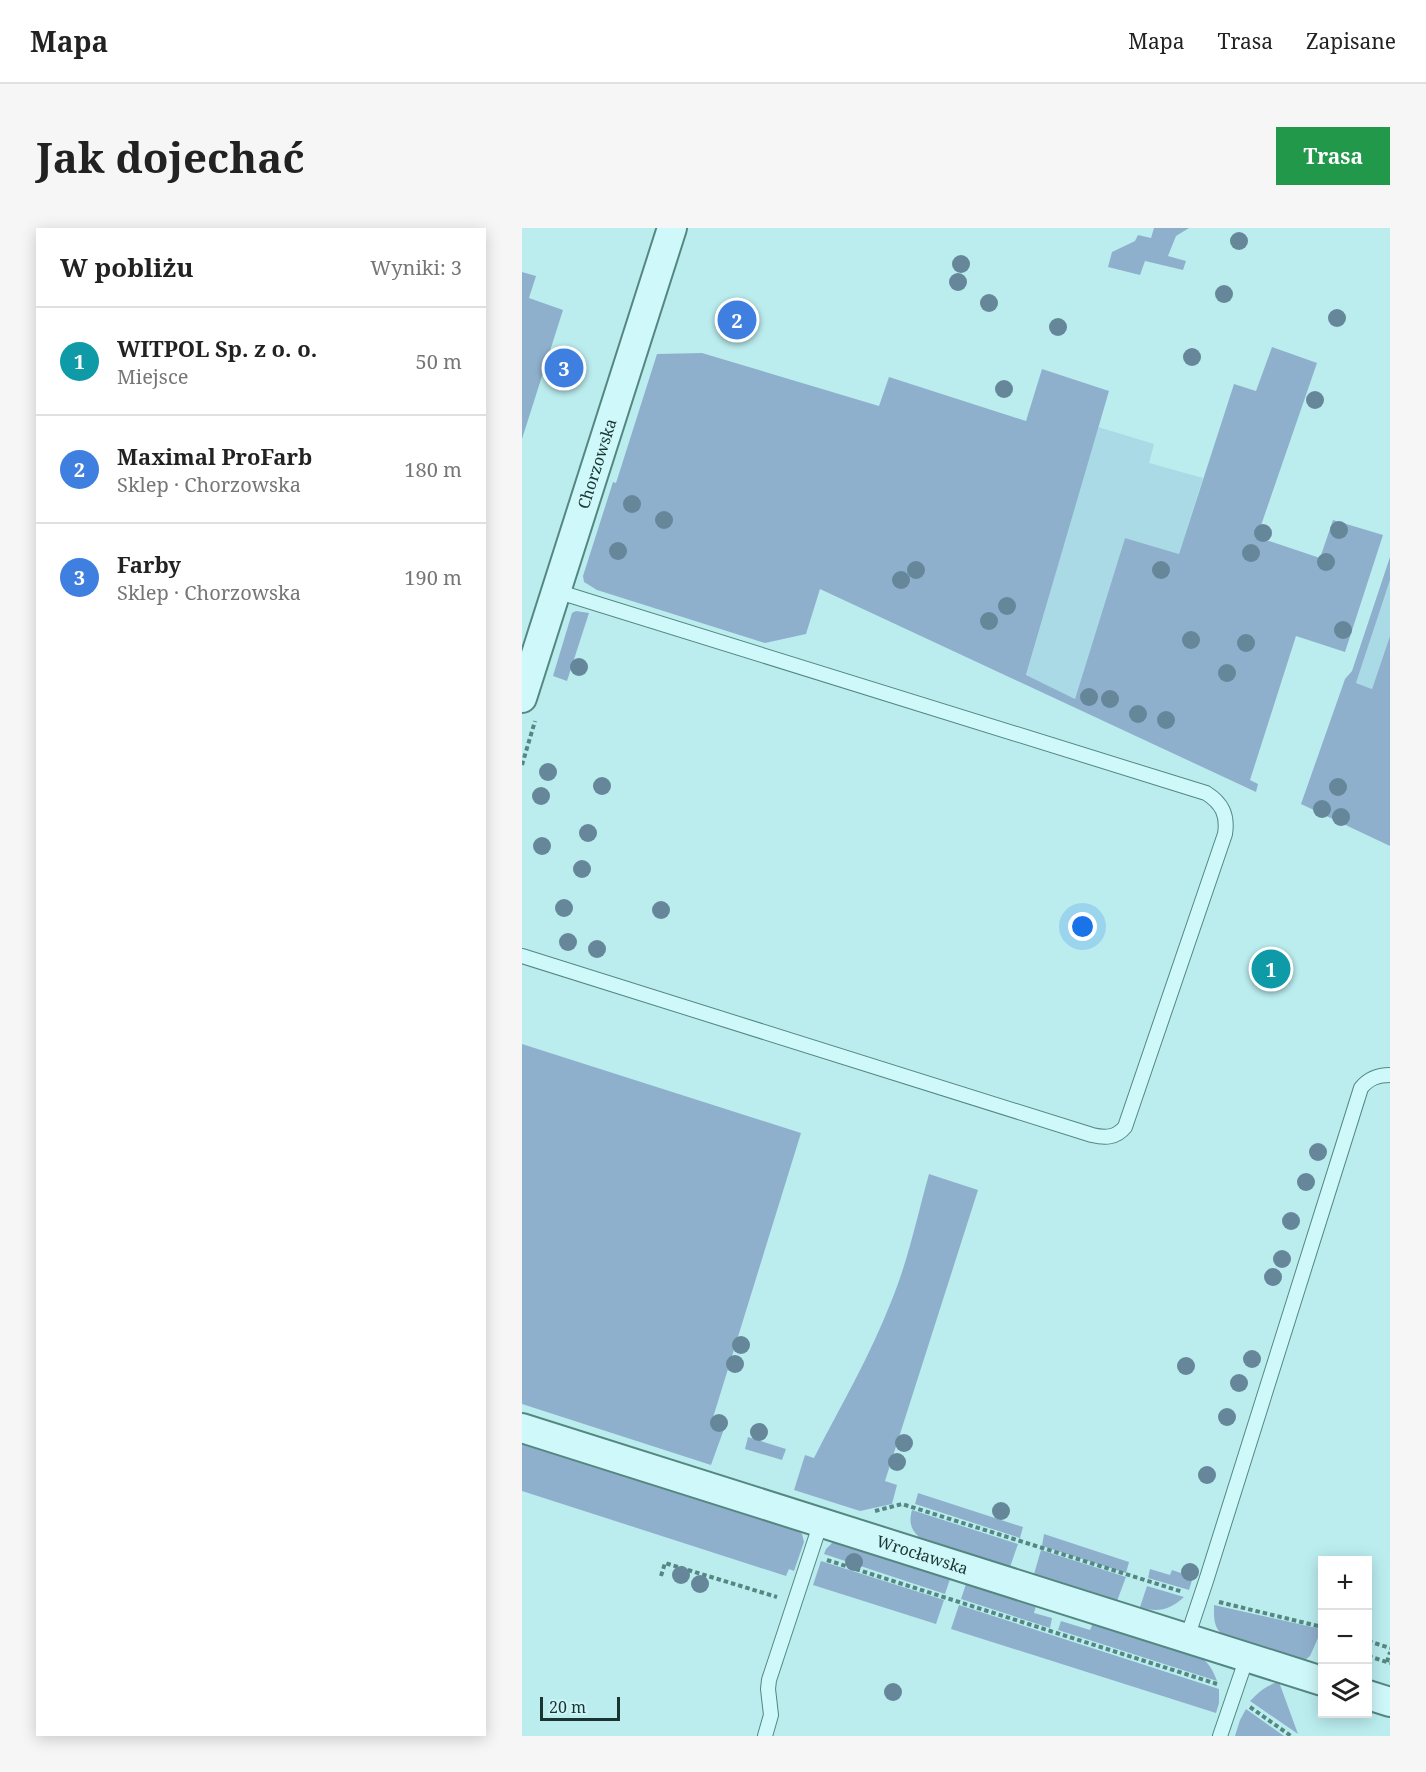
<!DOCTYPE html>
<html lang="pl">
<meta charset="utf-8">
<style>
:root{--surface:#fff;--page:#f6f6f6;--text:#222;--muted:#767676;--line:#e0e0e0;--accent:#22984b}
body{margin:0;font-family:"Noto Serif",serif;background:var(--page);color:var(--text)}
.controls{position:absolute;right:18px;bottom:18px;display:grid;overflow:hidden;border-radius:0px;box-shadow:0 3px 15px #0003}
.controls button{width:54px;height:54px;display:grid;place-items:center;padding:0;border:0;border-bottom:2px solid var(--line);background:var(--surface);color:var(--text);font:30px sans-serif}
.scale{position:absolute;left:18px;bottom:15px;width:80px;box-sizing:border-box;padding-left:6px;border:3px solid #1a3531;border-top:0;font-size:16px;line-height:21px;white-space:nowrap;color:#1a3531;-webkit-text-stroke:4px #cbf4f7;paint-order:stroke}
.you{position:absolute;left:561px;top:699px;width:21px;height:21px;margin:-15px;border:4px solid #fff;border-radius:50%;background:#1a73e8;box-shadow:0 0 0 9px #1a73e833}
.badge{display:grid;place-items:center;width:39px;height:39px;border-radius:50%;background:var(--accent);color:#fff;font-size:20px;font-weight:700}
.pin{position:absolute;translate:-50% -50%;border:3px solid #fff;box-shadow:0 2px 6px #0006}
.list{margin:0;padding:0;list-style:none}
h2{display:flex;justify-content:space-between;align-items:center;height:78px;margin:0;padding:0 24px;font-size:26px}
h2 small{font-size:20px;font-weight:400;color:var(--muted)}
.list li{display:grid;grid-template-columns:39px 1fr auto;gap:18px;align-items:center;box-sizing:border-box;height:108px;padding:0 24px;border-top:2px solid var(--line)}
.list b{display:block;font-size:22px;white-space:nowrap}
.list p{margin:0;font-size:20px;white-space:nowrap;color:var(--muted)}
.list em{font-size:20px;font-style:normal;color:var(--muted)}
.icon{flex:none;width:33px;height:33px;fill:none;stroke:currentColor;stroke-width:2;stroke-linecap:round;stroke-linejoin:round}
.map{position:relative;flex:none;width:868px;height:1508px;overflow:hidden;border-radius:0px}
header{display:flex;align-items:center;gap:36px;box-sizing:border-box;height:84px;padding:0 30px;background:var(--surface);border-bottom:2px solid var(--line)}
header strong{font-size:28px}
nav{display:flex;gap:33px;margin-inline-start:auto;font-size:21px}
.intro{display:flex;align-items:center;justify-content:space-between;box-sizing:border-box;height:144px;padding:0 36px}
h1{margin:0;font-size:42px}
.button{padding:15px 27px;border-radius:0px;background:var(--accent);color:#fff;font-size:21px;font-weight:700}
main{display:flex;gap:36px;padding:0 36px}
aside{flex:1;background:var(--surface);border-radius:0px;box-shadow:0 3px 15px #0003}
.map>svg:first-child{display:block}
.farmland{fill:#a9dae5}
.green{fill:#8fb0cd}
.lines{fill:none;stroke-linecap:round;stroke-linejoin:round}
.lane-casing{stroke:#558781;stroke-width:16}
.street-casing{stroke:#558781;stroke-width:32}
.path{stroke:#558781;stroke-width:4;stroke-dasharray:4.5 3;stroke-linecap:butt}
.lane{stroke:#cff8fa;stroke-width:14}
.street{stroke:#cff8fa;stroke-width:28}
.tree{fill:#668799}
.labels{text-anchor:middle;stroke-width:6;stroke-linejoin:round;paint-order:stroke}
.street-label{font-size:16px;fill:#1a3531;stroke:#cbf4f7}
</style>
<header>
<strong>Mapa</strong>
<nav><a>Mapa</a><a>Trasa</a><a>Zapisane</a></nav>
</header>
<div class="intro"><h1>Jak dojechać</h1><a class="button">Trasa</a></div>
<main>
<aside>
<h2>W pobliżu<small>Wyniki: 3</small></h2>
<ul class="list">
<li><span class="badge" style="background:#0f9aa8">1</span><div><b>WITPOL Sp. z o. o.</b><p>Miejsce</p></div><em>50 m</em></li>
<li><span class="badge" style="background:#3f7fe0">2</span><div><b>Maximal ProFarb</b><p>Sklep · Chorzowska</p></div><em>180 m</em></li>
<li><span class="badge" style="background:#3f7fe0">3</span><div><b>Farby</b><p>Sklep · Chorzowska</p></div><em>190 m</em></li>
</ul>
</aside>
<div class="map">
<svg width="868" height="1508" viewBox="0 0 868 1508">
<rect width="100%" height="100%" fill="#bbedef"/>
<g class="farmland">
<polygon points="576,199 632,216 627,235 681,250 657,326 603,310 553,471 504,448"/>
<polygon points="868,352 868,408 850,461 834,455"/>
</g>
<g class="green">
<polygon points="632,0 667,0 654,8 646,28 664,33 661,42 623,33 618,47 586,39 590,24 613,13 616,7 629,10"/>
<polygon points="0,44 14,48 7,70 41,82 0,211"/>
<polygon points="750,119 795,135 735,309 798,330 811,292 861,307 823,424 774,408 728,552 736,556 734,564 298,361 284,406 243,415 75,362 62,354 61,348 91,254 94,255 135,126 180,125 357,178 367,149 504,193 520,141 587,163 504,447 553,471 603,310 657,326 712,156 734,163"/>
<polygon points="868,329 868,352 834,455 850,461 868,408 868,618 779,576 823,451 830,443"/>
<polygon points="54,383 67,385 45,453 31,448 50,385"/>
<polygon points="0,816 279,905 189,1196 202,1201 189,1237 0,1176"/>
<path d="M407,946l49,16 -93,291 12,4 -5,19 -32,7 -66,-21 11,-35 9,3c26,-51 56,-102 77,-156 17,-41 26,-85 38,-128z"/>
<polygon points="226,1209 264,1221 260,1232 223,1221"/>
<polygon points="0,1216 276,1302 280,1306 282,1314 272,1343 267,1341 264,1348 0,1263"/>
<polygon points="396,1265 501,1299 498,1310 393,1276"/>
<path d="M390,1282l106,34 -8,23 -91,-30c-9,-8 -10,-16 -7,-27z"/>
<polygon points="522,1306 607,1334 604,1345 520,1318"/>
<polygon points="310,1315 316,1315 428,1351 423,1366 302,1326 304,1321"/>
<polygon points="519,1322 604,1349 595,1373 512,1346"/>
<polygon points="299,1333 422,1372 414,1396 291,1357"/>
<polygon points="628,1341 648,1347 650,1342 671,1349 667,1362 626,1350"/>
<polygon points="444,1356 514,1378 512,1385 530,1390 528,1400 439,1371"/>
<path d="M625,1358l37,11c-14,13 -27,16 -44,10z"/>
<polygon points="437,1377 697,1461 697,1475 694,1485 429,1401"/>
<path d="M692,1377l107,24 1,10 -4,-1 -8,18 -5,4 -80,-24c-12,-7 -11,-18 -11,-31z"/>
<path d="M539,1393l29,9 3,-7 107,34c9,6 13,13 17,24l-159,-51z"/>
<path d="M757,1454l19,52 -48,-33c9,-9 16,-16 29,-19z"/>
<polygon points="724,1481 762,1508 713,1508 718,1492"/>
</g>
<g class="lines">
<g class="lane-casing">
<g id="lane">
<path d="M0,728l570,179c13,3 24,3 33,-8l100,-293c3,-19 -3,-31 -19,-41l-650,-202"/>
<path d="M665,1410l19,-57 155,-493c8,-10 17,-13 29,-13"/>
<polyline points="243,1508 249,1487 246,1461 247,1452 299,1294"/>
<polyline points="698,1508 725,1429"/>
</g>
</g>
<g class="street-casing">
<g id="street">
<path id="s1" d="M0,470l150,-470"/>
<path id="s2" d="M0,1200l800,253"/>
<polyline points="846,1467 868,1474"/>
</g>
</g>
<g class="path">
<polyline points="0,537 13,493"/>
<polyline points="353,1283 380,1276 661,1364"/>
<polyline points="305,1332 695,1456"/>
<polyline points="139,1348 143,1335 255,1369"/>
<polyline points="697,1374 800,1399"/>
<polyline points="799,1413 800,1414"/>
<polyline points="846,1413 868,1420"/>
<polyline points="846,1428 868,1435"/>
<polyline points="865,1434 868,1424"/>
<polyline points="728,1479 769,1508"/>
</g>
<use href="#lane" class="lane"/>
<use href="#street" class="street"/>
</g>
<g class="tree">
<circle cx="717" cy="13" r="9"/>
<circle cx="439" cy="36" r="9"/>
<circle cx="436" cy="54" r="9"/>
<circle cx="702" cy="66" r="9"/>
<circle cx="467" cy="75" r="9"/>
<circle cx="815" cy="90" r="9"/>
<circle cx="536" cy="99" r="9"/>
<circle cx="670" cy="129" r="9"/>
<circle cx="482" cy="161" r="9"/>
<circle cx="793" cy="172" r="9"/>
<circle cx="110" cy="276" r="9"/>
<circle cx="142" cy="292" r="9"/>
<circle cx="817" cy="302" r="9"/>
<circle cx="741" cy="305" r="9"/>
<circle cx="96" cy="323" r="9"/>
<circle cx="729" cy="325" r="9"/>
<circle cx="804" cy="334" r="9"/>
<circle cx="394" cy="342" r="9"/>
<circle cx="639" cy="342" r="9"/>
<circle cx="379" cy="352" r="9"/>
<circle cx="485" cy="378" r="9"/>
<circle cx="467" cy="393" r="9"/>
<circle cx="821" cy="402" r="9"/>
<circle cx="669" cy="412" r="9"/>
<circle cx="724" cy="415" r="9"/>
<circle cx="57" cy="439" r="9"/>
<circle cx="705" cy="445" r="9"/>
<circle cx="567" cy="469" r="9"/>
<circle cx="588" cy="471" r="9"/>
<circle cx="616" cy="486" r="9"/>
<circle cx="644" cy="492" r="9"/>
<circle cx="26" cy="544" r="9"/>
<circle cx="80" cy="558" r="9"/>
<circle cx="816" cy="559" r="9"/>
<circle cx="19" cy="568" r="9"/>
<circle cx="800" cy="581" r="9"/>
<circle cx="819" cy="589" r="9"/>
<circle cx="66" cy="605" r="9"/>
<circle cx="20" cy="618" r="9"/>
<circle cx="60" cy="641" r="9"/>
<circle cx="42" cy="680" r="9"/>
<circle cx="139" cy="682" r="9"/>
<circle cx="46" cy="714" r="9"/>
<circle cx="75" cy="721" r="9"/>
<circle cx="796" cy="924" r="9"/>
<circle cx="784" cy="954" r="9"/>
<circle cx="769" cy="993" r="9"/>
<circle cx="760" cy="1031" r="9"/>
<circle cx="751" cy="1049" r="9"/>
<circle cx="219" cy="1117" r="9"/>
<circle cx="730" cy="1131" r="9"/>
<circle cx="213" cy="1136" r="9"/>
<circle cx="664" cy="1138" r="9"/>
<circle cx="717" cy="1155" r="9"/>
<circle cx="705" cy="1189" r="9"/>
<circle cx="197" cy="1195" r="9"/>
<circle cx="237" cy="1204" r="9"/>
<circle cx="382" cy="1215" r="9"/>
<circle cx="375" cy="1234" r="9"/>
<circle cx="685" cy="1247" r="9"/>
<circle cx="479" cy="1283" r="9"/>
<circle cx="332" cy="1334" r="9"/>
<circle cx="668" cy="1344" r="9"/>
<circle cx="159" cy="1347" r="9"/>
<circle cx="178" cy="1356" r="9"/>
<circle cx="371" cy="1464" r="9"/>
</g>
<g class="labels">
<g class="street-label">
<text dy="6" stroke="none"><textPath href="#s1" startOffset="246">Chorzowska</textPath></text>
<text dy="6" stroke="none"><textPath href="#s2" startOffset="420">Wrocławska</textPath></text>
</g>
</g>
</svg>
<div class="controls">
<button>+</button>
<button>−</button>
<button><svg class="icon" aria-label="layers" viewBox="0 0 24 24"><path d="M12 4l9 5-9 5-9-5zM3 14l9 5 9-5"/></svg></button>
</div>
<div class="scale">20 m</div>
<div class="you"></div>
<div class="pin badge" style="left:749px;top:741px;background:#0f9aa8">1</div>
<div class="pin badge" style="left:215px;top:92px;background:#3f7fe0">2</div>
<div class="pin badge" style="left:42px;top:140px;background:#3f7fe0">3</div>
</div>
</main>
